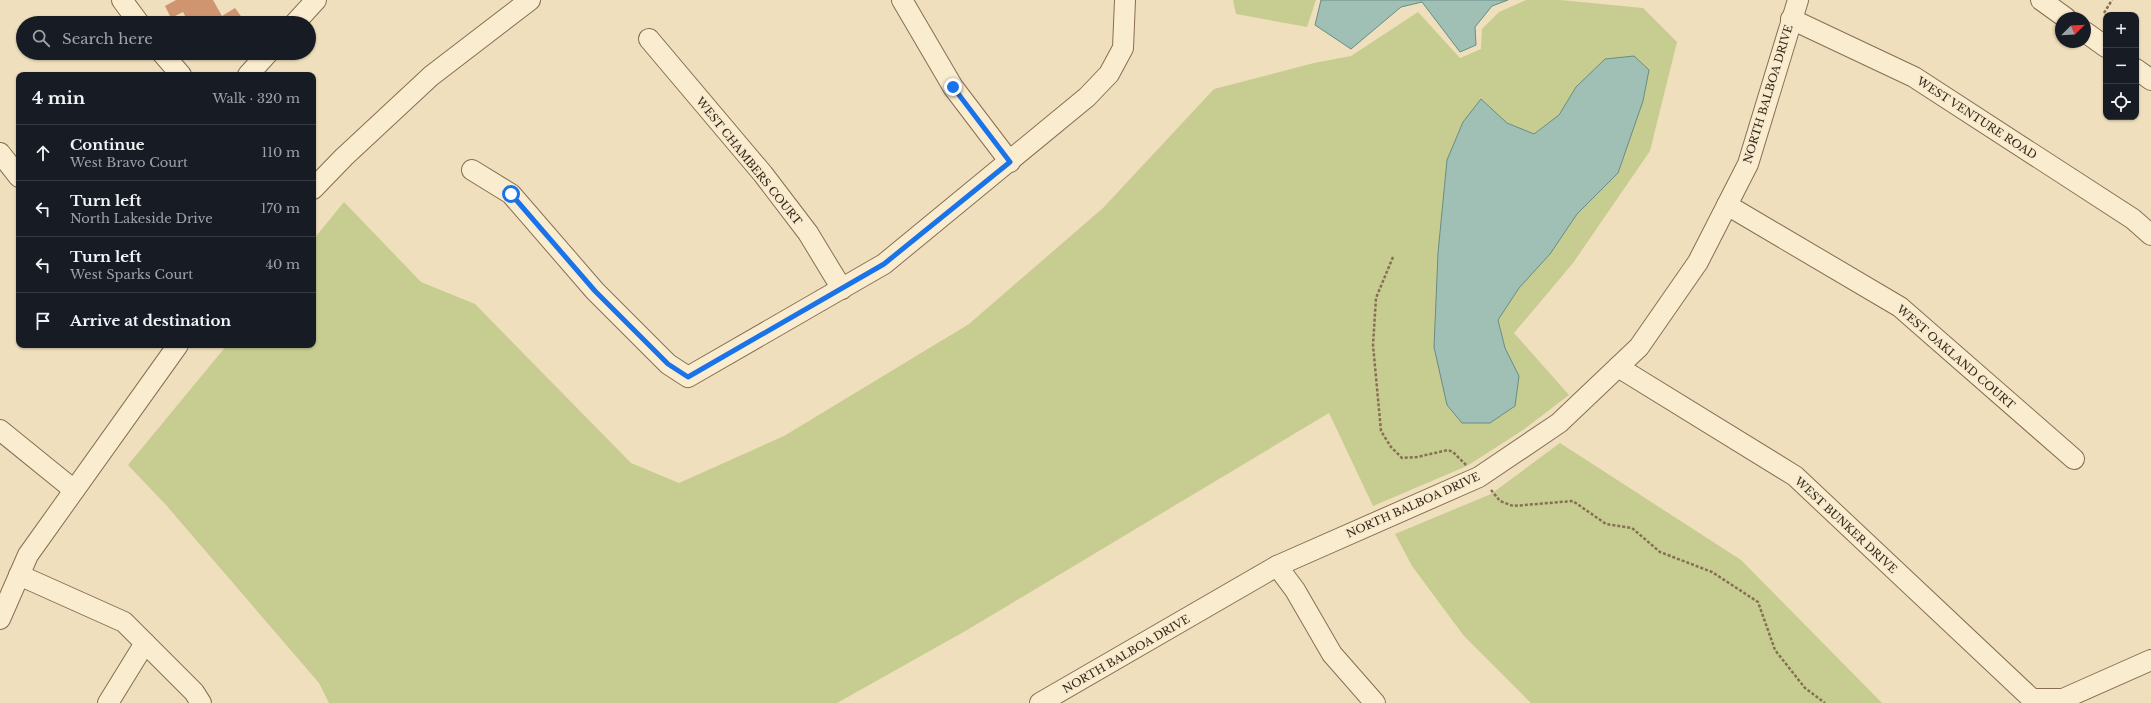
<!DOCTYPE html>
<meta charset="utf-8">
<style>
:root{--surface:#171b24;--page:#20242c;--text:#f1f3f6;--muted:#9ea1a6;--line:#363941}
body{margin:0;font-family:"Libre Baskerville",serif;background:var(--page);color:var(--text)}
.controls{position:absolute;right:12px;top:12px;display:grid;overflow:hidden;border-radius:8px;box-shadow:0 1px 3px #0004}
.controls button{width:36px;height:36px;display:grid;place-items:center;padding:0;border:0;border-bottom:1px solid var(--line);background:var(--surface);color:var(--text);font:20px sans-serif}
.compass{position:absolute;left:2055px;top:12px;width:36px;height:36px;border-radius:50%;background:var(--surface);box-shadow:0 1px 3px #0004;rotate:66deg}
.stop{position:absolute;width:12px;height:12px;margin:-9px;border:3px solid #1a73e8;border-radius:50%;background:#fff}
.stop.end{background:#1a73e8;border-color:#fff;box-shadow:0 1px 4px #0008}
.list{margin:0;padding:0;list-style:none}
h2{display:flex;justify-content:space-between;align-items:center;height:52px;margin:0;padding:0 16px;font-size:17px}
h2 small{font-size:13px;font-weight:400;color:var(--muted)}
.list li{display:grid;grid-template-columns:26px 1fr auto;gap:12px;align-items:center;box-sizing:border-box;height:56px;padding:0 16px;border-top:1px solid var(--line)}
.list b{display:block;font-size:15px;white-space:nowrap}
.list p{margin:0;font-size:13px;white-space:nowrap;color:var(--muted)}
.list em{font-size:13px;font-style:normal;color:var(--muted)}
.icon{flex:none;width:22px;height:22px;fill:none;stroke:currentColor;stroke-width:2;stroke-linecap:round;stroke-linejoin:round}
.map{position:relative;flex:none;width:2151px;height:703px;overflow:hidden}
.search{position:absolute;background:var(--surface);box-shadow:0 1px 3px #0004;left:16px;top:16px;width:300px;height:44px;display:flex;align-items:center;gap:10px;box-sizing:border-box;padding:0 14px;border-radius:22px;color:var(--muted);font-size:15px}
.panel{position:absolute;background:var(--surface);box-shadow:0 1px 3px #0004;left:16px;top:72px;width:300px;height:276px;border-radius:8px}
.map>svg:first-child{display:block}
.green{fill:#c7cd90}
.water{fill:#a0c0b6;stroke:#688d83}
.building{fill:#cf9570}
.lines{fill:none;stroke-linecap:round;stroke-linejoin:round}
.minor-casing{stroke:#876e55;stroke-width:22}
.path{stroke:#876e55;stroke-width:2.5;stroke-dasharray:3 2;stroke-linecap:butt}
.minor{stroke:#faeccf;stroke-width:20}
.route{stroke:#1a73e8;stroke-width:5}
.labels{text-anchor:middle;stroke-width:3;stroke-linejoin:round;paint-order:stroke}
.street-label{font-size:11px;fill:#36271b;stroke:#f6e9cc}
</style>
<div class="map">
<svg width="2151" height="703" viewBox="0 0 2151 703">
<rect width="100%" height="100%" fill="#efdfbc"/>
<g class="green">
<polygon points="1233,0 1316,0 1307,27 1236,14"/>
<polygon points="1526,0 1560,0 1643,8 1677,42 1650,151 1573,263 1514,333 1569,395 1523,430 1467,466 1373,506 1329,413 967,630 837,703 329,703 319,683 166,505 128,465 227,345 313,345 313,240 344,202 421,282 475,304 631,463 679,483 784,436 969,324 1103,208 1214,89 1314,63 1351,56 1418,12 1460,58 1481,49 1482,29 1499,12"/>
<polygon points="1560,443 1741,560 1882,703 1531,703 1464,636 1412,566 1395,534 1491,494"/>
</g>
<g class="water">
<polygon points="1321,0 1508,0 1492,6 1475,27 1476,45 1460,52 1422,2 1401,7 1351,49 1315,25"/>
<polygon points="1634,56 1649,70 1643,101 1618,173 1577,214 1550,254 1519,288 1498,320 1505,348 1519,376 1515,406 1490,423 1462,423 1447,405 1434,347 1438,253 1447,160 1463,122 1481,99 1507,123 1534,134 1559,115 1576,87 1605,59"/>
</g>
<polygon class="building" points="176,0 213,0 222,16 235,8 246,23 189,23 183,12 171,18 165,6"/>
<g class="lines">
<g class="minor-casing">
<g id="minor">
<polyline points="122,0 139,23"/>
<polyline points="902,0 953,87 1010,162"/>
<polyline points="2041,0 2066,18"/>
<polyline points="1791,19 1914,77 2133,219 2151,235"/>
<polyline points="295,23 316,0"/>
<polyline points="2085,32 2106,47"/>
<polyline points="649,39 763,174 808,233 842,289"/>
<polyline points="162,53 181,75"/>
<polyline points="2136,69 2151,80"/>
<polyline points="248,75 268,53"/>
<polyline points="0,153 19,177"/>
<polyline points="472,170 511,194 595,291 668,364 688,377 884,264 1087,97 1109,74 1123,48 1125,0"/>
<polyline points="313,189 344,157 431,76 530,0"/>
<polyline points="1727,205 1900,307 2074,459"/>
<polyline points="1618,367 1795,476 2032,699 2063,699 2151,660"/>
<polyline points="0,430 74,490"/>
<polyline points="1277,566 1295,590 1332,654 1375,703"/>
<polyline points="19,575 124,622 194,692 201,703"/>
<polyline points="0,619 28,555 178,345"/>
<polyline points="108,703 145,643"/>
<polyline points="1040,703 1277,566 1479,477 1559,423 1639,347 1698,262 1748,164 1798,0"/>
</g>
</g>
<g class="path">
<polyline points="2104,13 2112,0"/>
<polyline points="1393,257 1376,298 1373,345 1381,431 1391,447 1402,458 1417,457 1448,450 1453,452 1466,465"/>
<polyline points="1491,490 1500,501 1513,506 1573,501 1606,524 1632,528 1660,552 1712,572 1758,602 1775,650 1805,688 1825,703"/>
</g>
<use href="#minor" class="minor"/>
</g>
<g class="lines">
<polyline class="route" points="511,194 595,291 668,364 688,377 884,264 1010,162 953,87"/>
</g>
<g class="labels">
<g class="street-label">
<text transform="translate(1768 94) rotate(-73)" y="4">NORTH BALBOA DRIVE</text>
<text transform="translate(1977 118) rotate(33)" y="4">WEST VENTURE ROAD</text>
<text transform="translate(749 161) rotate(51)" y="4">WEST CHAMBERS COURT</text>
<text transform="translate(1956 357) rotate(41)" y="4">WEST OAKLAND COURT</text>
<text transform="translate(1413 505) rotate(-24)" y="4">NORTH BALBOA DRIVE</text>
<text transform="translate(1846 525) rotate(43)" y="4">WEST BUNKER DRIVE</text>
<text transform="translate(1126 654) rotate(-30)" y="4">NORTH BALBOA DRIVE</text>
</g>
</g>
</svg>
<div class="controls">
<button>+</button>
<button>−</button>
<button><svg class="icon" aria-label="locate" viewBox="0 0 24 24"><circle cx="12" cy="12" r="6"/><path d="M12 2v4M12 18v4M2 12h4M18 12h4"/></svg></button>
</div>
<svg class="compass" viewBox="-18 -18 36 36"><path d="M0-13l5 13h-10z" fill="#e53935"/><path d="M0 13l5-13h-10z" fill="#9ea1a6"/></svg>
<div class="stop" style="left:511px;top:194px"></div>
<div class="stop end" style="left:953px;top:87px"></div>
<div class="search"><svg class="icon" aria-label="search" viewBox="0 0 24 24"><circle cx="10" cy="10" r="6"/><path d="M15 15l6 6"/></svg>Search here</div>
<section class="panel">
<h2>4 min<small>Walk · 320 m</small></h2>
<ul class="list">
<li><svg class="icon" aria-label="ahead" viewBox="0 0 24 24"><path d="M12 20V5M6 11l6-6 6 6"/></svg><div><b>Continue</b><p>West Bravo Court</p></div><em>110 m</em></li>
<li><svg class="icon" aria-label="left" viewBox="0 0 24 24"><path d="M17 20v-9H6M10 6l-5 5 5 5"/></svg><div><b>Turn left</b><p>North Lakeside Drive</p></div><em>170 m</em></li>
<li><svg class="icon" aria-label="left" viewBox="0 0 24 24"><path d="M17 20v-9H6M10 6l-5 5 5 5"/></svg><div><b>Turn left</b><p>West Sparks Court</p></div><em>40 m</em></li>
<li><svg class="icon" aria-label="arrive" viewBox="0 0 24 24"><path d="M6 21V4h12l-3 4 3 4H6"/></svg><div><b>Arrive at destination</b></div></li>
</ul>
</section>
</div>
